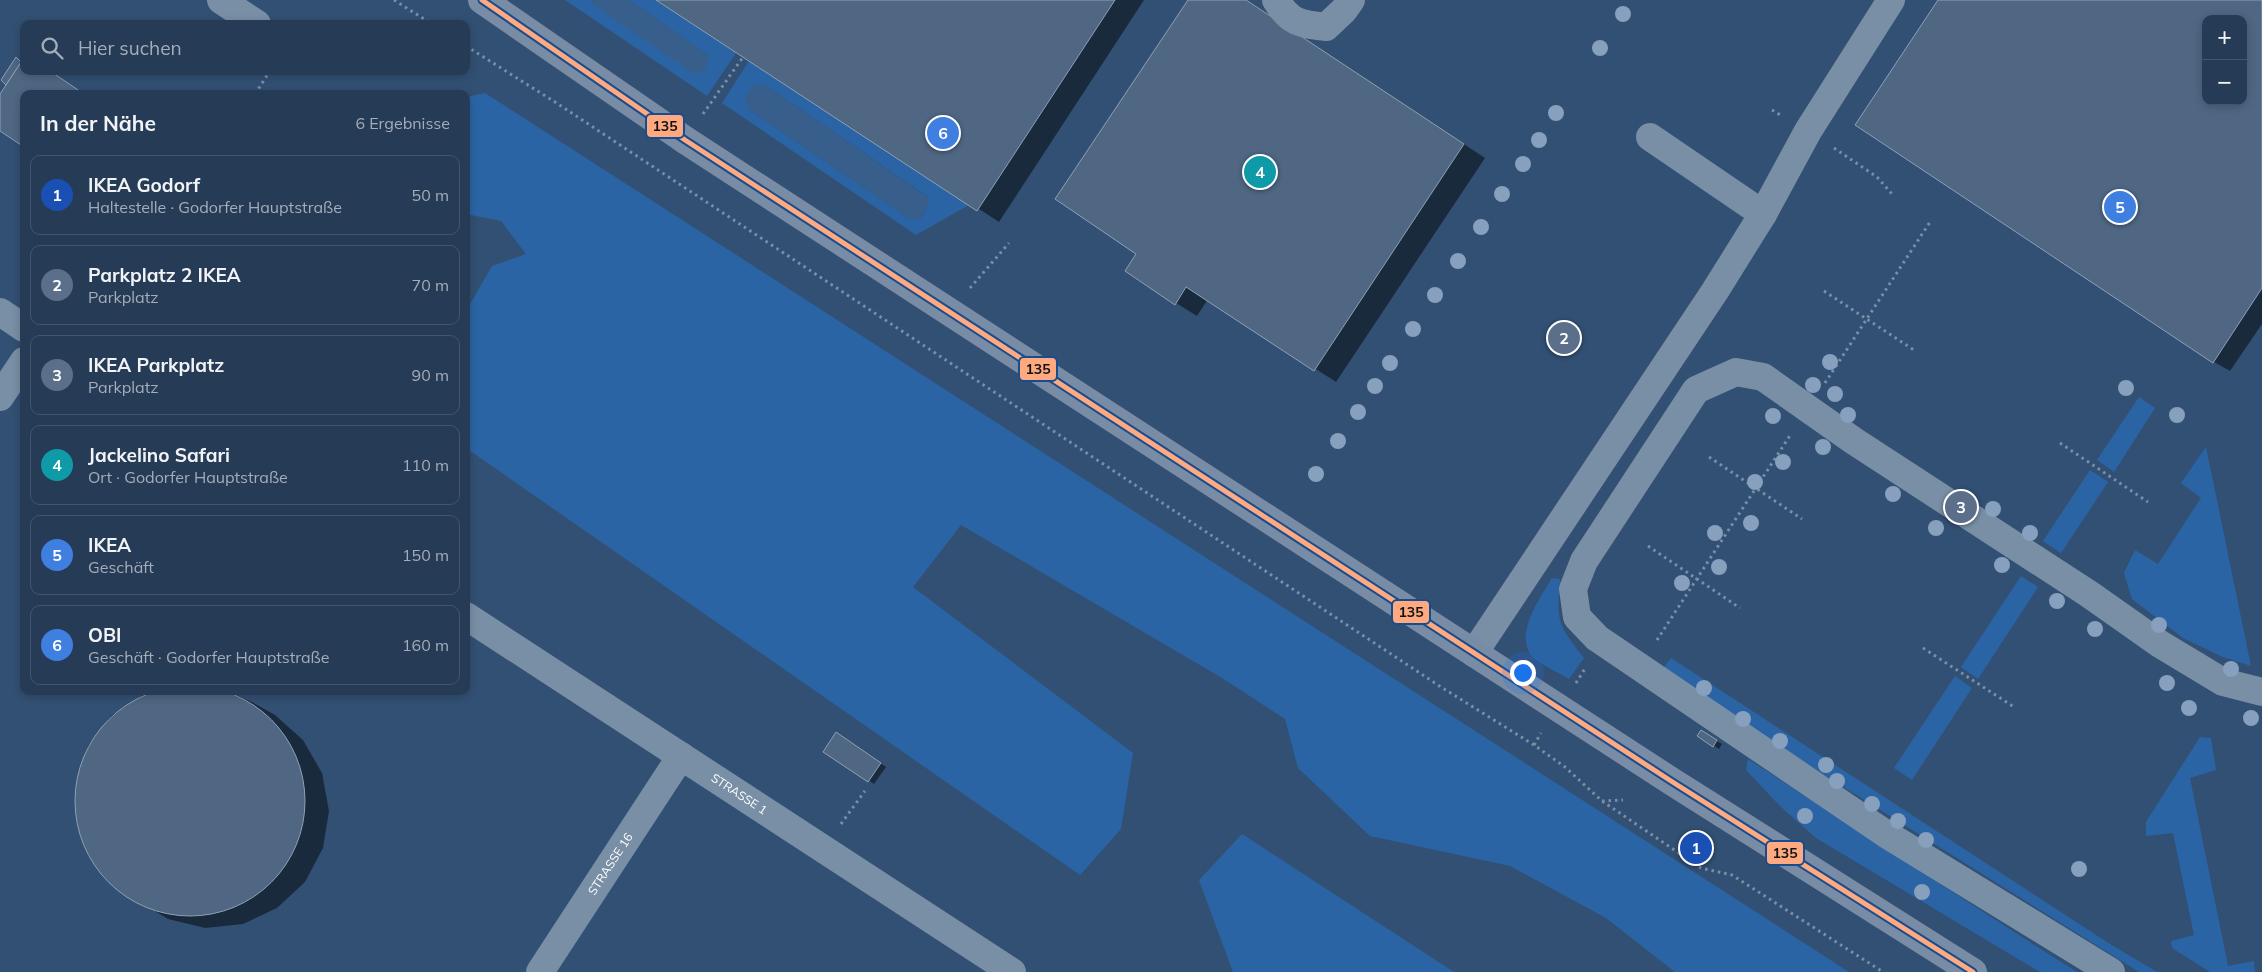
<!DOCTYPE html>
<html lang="de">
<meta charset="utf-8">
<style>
:root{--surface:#263c56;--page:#324760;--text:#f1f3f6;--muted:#a4adb9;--line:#42566c;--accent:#b7c2ce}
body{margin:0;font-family:Mulish,sans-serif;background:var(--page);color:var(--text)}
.controls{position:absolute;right:15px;top:15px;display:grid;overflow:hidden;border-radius:10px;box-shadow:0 2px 8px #0003}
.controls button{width:45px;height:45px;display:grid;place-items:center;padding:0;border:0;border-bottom:1px solid var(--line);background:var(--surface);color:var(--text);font:25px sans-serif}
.you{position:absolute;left:1522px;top:672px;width:18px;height:18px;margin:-12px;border:4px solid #fff;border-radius:50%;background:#1a73e8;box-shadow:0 0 0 8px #1a73e833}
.badge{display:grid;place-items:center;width:32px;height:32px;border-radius:50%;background:var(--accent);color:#fff;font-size:16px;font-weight:700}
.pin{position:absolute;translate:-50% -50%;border:2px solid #fff;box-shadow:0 1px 5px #0006}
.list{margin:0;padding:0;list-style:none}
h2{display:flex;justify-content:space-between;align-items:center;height:65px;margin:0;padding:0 20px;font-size:21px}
h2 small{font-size:16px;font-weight:400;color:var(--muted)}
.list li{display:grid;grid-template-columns:32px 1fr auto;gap:15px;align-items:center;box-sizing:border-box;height:80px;margin:0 10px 10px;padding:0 10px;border:1px solid var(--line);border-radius:10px}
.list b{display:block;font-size:19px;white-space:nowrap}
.list p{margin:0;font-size:16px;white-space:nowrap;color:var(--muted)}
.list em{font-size:16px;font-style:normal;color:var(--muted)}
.icon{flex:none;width:28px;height:28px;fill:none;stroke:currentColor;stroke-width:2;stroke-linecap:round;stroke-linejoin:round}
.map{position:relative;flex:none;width:2262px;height:972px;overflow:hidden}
.search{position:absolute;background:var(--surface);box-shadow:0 2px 8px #0003;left:20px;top:20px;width:450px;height:55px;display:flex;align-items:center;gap:12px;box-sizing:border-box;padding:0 18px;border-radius:10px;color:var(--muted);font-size:19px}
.panel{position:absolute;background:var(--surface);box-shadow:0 2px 8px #0003;left:20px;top:90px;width:450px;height:605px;border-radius:10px}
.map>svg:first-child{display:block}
.green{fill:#2b64a5;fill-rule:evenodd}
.water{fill:#385f8c}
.shadow{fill:#0007;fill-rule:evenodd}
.building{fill:#4f6783;stroke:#8ea0b5;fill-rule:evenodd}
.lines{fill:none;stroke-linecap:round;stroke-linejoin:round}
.path{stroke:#798fa6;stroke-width:3;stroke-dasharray:2.5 4;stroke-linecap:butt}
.minor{stroke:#798fa6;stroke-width:28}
.major{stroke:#798ca5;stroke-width:28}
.bus-1-casing{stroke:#174d8e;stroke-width:9}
.bus-1{stroke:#ffa980;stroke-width:5}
.tree{fill:#86a0be}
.labels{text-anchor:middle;stroke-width:4.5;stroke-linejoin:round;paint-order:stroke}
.street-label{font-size:12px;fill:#fff;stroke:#174d8e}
.line-badge{stroke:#174d8e;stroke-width:2}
.pale-badge-label{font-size:14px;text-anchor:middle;font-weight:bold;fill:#111}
</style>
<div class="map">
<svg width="2262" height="972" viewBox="0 0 2262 972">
<rect width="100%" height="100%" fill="#325073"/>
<g class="green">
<polygon points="565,0 592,0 592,3 709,56 629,0 656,0 736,53 707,96"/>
<path d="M749,61l220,144 -53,30 -194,-132zM768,87l160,110v9l-8,13h-10l-160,-109z"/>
<polygon points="485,93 1849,972 1675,972 1606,918 1510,866 1370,836 1298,768 1285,719 1222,678 961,525 913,587 1133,753 1121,829 1080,875 466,448 466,311 492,266 526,254 501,221 466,214 466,97"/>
<polygon points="2139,397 2155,408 2114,472 2097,460"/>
<polygon points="2206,447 2251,666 2223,657 2183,638 2132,599 2124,573 2135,550 2158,564 2201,498 2181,483"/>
<polygon points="2090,470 2108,482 2061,553 2043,541"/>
<polygon points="2021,576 2038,587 1978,679 1961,667"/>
<path d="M1552,578l8,1c-4,42 -2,46 24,79l-15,21c-11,-7 -24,-12 -34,-20 -24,-21 5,-61 17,-81z"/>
<polygon points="1671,658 2110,944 2157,972 2139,972 1660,672"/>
<polygon points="1955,676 1972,688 1912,780 1894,768"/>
<polygon points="2200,737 2211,738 2216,770 2190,778 2228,966 2254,961 2255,972 2210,972 2172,948 2171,941 2194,935 2173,833 2146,836 2146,822"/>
<polygon points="1748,759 2042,950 2077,972 2040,972 1816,838 1781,807 1746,770"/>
<polygon points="1242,834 1454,972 1233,972 1199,880"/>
</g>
<g class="water">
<polygon points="592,0 629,0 709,56 706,69 700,74 693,73 598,8 592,3"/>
<polygon points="756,83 768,87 929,198 928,206 920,219 910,219 750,110 746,103 745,96"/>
</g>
<g class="shadow">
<polygon points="659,0 1144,0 999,222"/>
<polygon points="1190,0 1246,0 1485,158 1336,382 1208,299 1197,316 1176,303"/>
<path d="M1939,0h323v324l-32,47 -16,-9zM2206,19h37v82h-37z"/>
<polygon points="155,691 227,691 252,702 275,715 303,740 322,773 329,811 323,848 305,882 277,908 243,924 205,928 168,919 113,886 89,856 77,820 76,783 88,746 111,716 143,695"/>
<polygon points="1701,732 1722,744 1719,749 1699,736"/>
<polygon points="841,737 886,767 874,784 825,751"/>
</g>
<g class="building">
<polygon points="656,0 1115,0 977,211"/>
<polygon points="1188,0 1246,0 1464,144 1314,371 1186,287 1175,305 1125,271 1136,254 1055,199"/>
<path d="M1938,0h324v288l-49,75 -358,-238zM2206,19h37v82h-37z"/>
<polygon points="16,57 21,62 6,85 1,80"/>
<polygon points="24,58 24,71 50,71 84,94 24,94 24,147 0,131 0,94"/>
<circle cx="190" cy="801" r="115"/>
<polygon points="1701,730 1717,740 1713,747 1697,736"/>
<polygon points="836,732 881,763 868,782 823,752"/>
</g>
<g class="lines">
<g class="path">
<polyline points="394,0 432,24"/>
<polyline points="466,46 555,102 1441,687 1534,745 1565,767 1602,801 1701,868 1732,875 1883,972"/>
<polyline points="255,94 270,71"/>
<polyline points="1772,110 1782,116"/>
<polyline points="703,114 743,57"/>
<polyline points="1834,148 1877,177 1892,194"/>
<polyline points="970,288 1009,243"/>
<polyline points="1824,291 1914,350"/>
<polyline points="1825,383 1930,222"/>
<polyline points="2060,443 2148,502"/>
<polyline points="1709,457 1802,519"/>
<polyline points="1648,546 1740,608"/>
<polyline points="1657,640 1791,434"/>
<polyline points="1923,648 2014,707"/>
<polyline points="1576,683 1586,667"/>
<polyline points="1534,745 1541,733"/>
<polyline points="1602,801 1623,800"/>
<polyline points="841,824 865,791"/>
<polyline points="1696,848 1701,867"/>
</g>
<g class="minor">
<polyline points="221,0 257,24"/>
<path d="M1276,0c14,23 24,24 50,27l18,-17 7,-10"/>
<polyline points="1650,137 1763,214"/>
<polyline points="0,312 24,328"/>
<polyline points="0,397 24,361"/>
<path id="s1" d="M466,616l546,356"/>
<polyline points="1474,653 1715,291 1763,214 1808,131 1891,0"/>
<path id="s2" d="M540,972l141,-216"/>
<polyline points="2111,972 1886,834 1597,638 1577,617 1573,589 1584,561 1696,390 1736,372 1763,377 1854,441 2089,594 2160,644 2223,682 2262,692"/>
</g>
<polyline class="major" points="482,0 685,140 1671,781 1973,972"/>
<g class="bus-1-casing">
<polyline id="bus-1" points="482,0 685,140 1671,781 1973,972"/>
</g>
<use href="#bus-1" class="bus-1"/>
</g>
<g class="tree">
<circle cx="1623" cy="14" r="8"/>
<circle cx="1600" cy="48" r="8"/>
<circle cx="1556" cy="113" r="8"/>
<circle cx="1539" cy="140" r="8"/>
<circle cx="1523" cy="164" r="8"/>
<circle cx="1502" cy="194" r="8"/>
<circle cx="1481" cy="227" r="8"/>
<circle cx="1458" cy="261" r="8"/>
<circle cx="1435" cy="295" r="8"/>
<circle cx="1413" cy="329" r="8"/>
<circle cx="1830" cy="362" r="8"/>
<circle cx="1390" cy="363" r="8"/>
<circle cx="1813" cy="385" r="8"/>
<circle cx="1375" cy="386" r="8"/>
<circle cx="2126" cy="388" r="8"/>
<circle cx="1835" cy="394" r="8"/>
<circle cx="1358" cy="412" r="8"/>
<circle cx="1848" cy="415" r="8"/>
<circle cx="2177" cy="415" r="8"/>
<circle cx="1773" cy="416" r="8"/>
<circle cx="1338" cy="441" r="8"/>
<circle cx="1823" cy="447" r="8"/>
<circle cx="1783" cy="462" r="8"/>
<circle cx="1316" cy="474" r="8"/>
<circle cx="1755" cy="482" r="8"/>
<circle cx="1893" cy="494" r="8"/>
<circle cx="1993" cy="509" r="8"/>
<circle cx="1751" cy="523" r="8"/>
<circle cx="1936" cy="528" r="8"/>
<circle cx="1715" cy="533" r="8"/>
<circle cx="2030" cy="533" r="8"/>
<circle cx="2002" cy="565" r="8"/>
<circle cx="1719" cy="567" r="8"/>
<circle cx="1682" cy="583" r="8"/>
<circle cx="2057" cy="601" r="8"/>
<circle cx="2159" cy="625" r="8"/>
<circle cx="2095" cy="629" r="8"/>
<circle cx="2231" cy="669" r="8"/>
<circle cx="2167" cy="683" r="8"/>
<circle cx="1704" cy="688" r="8"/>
<circle cx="2189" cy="708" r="8"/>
<circle cx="2251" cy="718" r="8"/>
<circle cx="1743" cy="719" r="8"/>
<circle cx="1780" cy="741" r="8"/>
<circle cx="1826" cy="765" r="8"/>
<circle cx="1837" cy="781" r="8"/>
<circle cx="1872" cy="804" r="8"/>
<circle cx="1805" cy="816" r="8"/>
<circle cx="1898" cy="821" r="8"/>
<circle cx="1926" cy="840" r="8"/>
<circle cx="2079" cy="869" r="8"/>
<circle cx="1922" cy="892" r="8"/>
</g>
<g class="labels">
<g class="street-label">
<text dy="4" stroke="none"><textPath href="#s1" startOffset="326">STRASSE 1</textPath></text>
<text dy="4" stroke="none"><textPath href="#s2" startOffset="129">STRASSE 16</textPath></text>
</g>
</g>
<g class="line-badge">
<rect x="646" y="114" width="38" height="24" rx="5" fill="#ffa980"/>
<rect x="1019" y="357" width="38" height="24" rx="5" fill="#ffa980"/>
<rect x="1392" y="600" width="38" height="24" rx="5" fill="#ffa980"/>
<rect x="1766" y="841" width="38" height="24" rx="5" fill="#ffa980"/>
</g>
<g class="pale-badge-label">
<text x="665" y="131">135</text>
<text x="1038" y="374">135</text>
<text x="1411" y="617">135</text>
<text x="1785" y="858">135</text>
</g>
</svg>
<div class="controls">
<button>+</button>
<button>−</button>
</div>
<div class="you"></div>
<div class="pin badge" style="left:1696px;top:848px;background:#1a4fb4">1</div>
<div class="pin badge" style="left:1564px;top:338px;background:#5c6f8a">2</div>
<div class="pin badge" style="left:1961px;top:507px;background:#5c6f8a">3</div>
<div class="pin badge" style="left:1260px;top:172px;background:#0f9aa8">4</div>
<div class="pin badge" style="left:2120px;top:207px;background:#3f7fe0">5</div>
<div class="pin badge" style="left:943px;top:133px;background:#3f7fe0">6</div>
<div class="search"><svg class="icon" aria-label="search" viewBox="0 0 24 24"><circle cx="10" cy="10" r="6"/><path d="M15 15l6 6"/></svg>Hier suchen</div>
<section class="panel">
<h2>In der Nähe<small>6 Ergebnisse</small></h2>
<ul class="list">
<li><span class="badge" style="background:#1a4fb4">1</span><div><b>IKEA Godorf</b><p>Haltestelle · Godorfer Hauptstraße</p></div><em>50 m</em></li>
<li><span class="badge" style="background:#5c6f8a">2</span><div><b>Parkplatz 2 IKEA</b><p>Parkplatz</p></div><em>70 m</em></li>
<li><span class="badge" style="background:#5c6f8a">3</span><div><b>IKEA Parkplatz</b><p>Parkplatz</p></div><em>90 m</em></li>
<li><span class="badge" style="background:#0f9aa8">4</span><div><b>Jackelino Safari</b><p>Ort · Godorfer Hauptstraße</p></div><em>110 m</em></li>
<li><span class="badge" style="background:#3f7fe0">5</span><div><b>IKEA</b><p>Geschäft</p></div><em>150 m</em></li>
<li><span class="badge" style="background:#3f7fe0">6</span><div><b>OBI</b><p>Geschäft · Godorfer Hauptstraße</p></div><em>160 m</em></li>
</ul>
</section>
</div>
